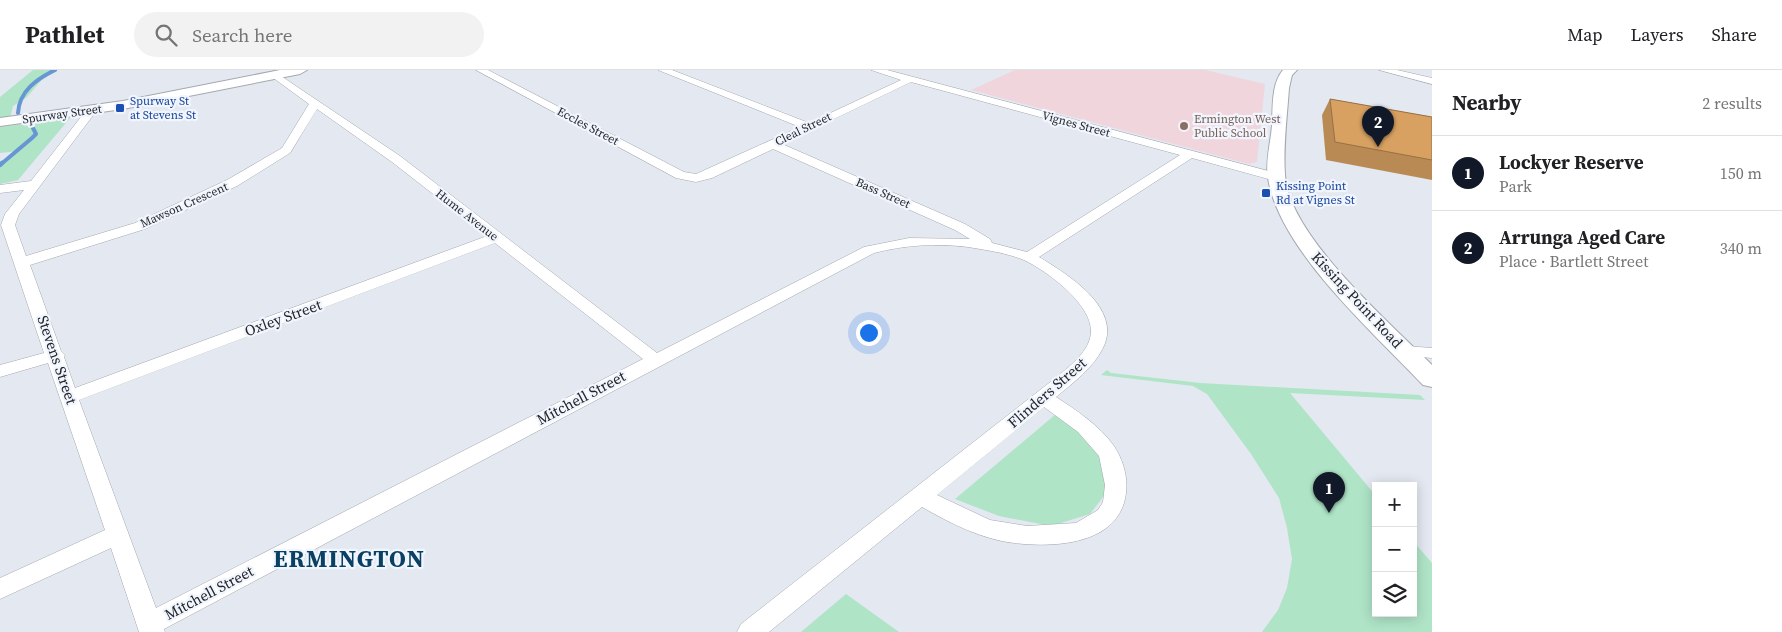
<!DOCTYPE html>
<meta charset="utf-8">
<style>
:root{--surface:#fff;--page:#f2f2f2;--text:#202124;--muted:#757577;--line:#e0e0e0;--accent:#111827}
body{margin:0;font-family:"Source Serif 4",serif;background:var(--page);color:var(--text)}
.controls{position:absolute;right:15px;bottom:15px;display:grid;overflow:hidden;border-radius:0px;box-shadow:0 2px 12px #0003}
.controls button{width:45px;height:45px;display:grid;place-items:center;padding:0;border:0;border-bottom:1px solid var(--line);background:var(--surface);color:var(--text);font:25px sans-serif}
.you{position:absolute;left:868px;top:262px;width:18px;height:18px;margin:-12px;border:4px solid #fff;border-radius:50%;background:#1a73e8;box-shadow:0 0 0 8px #1a73e833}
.badge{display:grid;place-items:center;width:32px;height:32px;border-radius:50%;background:var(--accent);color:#fff;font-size:16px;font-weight:700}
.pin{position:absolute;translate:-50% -41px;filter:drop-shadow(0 1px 2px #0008)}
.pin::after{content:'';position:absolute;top:26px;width:18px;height:15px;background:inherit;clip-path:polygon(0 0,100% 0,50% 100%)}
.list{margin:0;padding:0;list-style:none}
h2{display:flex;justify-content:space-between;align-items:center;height:65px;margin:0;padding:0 20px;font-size:21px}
h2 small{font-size:16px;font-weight:400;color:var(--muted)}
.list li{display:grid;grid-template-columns:32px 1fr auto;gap:15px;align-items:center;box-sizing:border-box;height:75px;padding:0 20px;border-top:1px solid var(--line)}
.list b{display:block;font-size:19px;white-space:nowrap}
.list p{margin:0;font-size:16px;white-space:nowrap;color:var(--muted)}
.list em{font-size:16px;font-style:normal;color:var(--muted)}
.icon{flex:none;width:28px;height:28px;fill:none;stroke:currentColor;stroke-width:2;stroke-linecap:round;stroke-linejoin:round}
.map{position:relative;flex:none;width:1432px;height:562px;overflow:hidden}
header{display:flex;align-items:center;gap:30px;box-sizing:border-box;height:70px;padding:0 25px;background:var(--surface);border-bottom:1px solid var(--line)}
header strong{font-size:24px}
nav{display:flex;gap:28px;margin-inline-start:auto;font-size:18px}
.search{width:350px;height:45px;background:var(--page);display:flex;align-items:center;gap:12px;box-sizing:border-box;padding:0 18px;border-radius:28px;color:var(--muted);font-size:19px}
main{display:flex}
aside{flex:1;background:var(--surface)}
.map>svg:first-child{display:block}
.education{fill:#f0d6dc}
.green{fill:#afe4c7}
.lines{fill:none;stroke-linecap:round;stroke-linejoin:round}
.stream-far1{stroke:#6697d3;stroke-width:4}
.stream{stroke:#6697d3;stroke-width:4.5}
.street-casing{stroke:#a4a8b0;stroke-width:1}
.secondary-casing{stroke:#a4a8b0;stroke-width:2}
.street{fill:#fff;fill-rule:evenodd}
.secondary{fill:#fff;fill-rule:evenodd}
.wall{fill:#ba8a54}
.building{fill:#d8a162;stroke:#977145}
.transit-dot{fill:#1a4fb4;stroke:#f1f5fe;stroke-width:2}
.education-dot{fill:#8d6e63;stroke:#f1f5fe;stroke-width:2}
.labels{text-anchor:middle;stroke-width:4.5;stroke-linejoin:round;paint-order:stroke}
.far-transit-label{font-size:12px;fill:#164399;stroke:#f1f5fe;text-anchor:start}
.far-street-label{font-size:12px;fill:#242629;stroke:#f1f5fe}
.far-education-label{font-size:12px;fill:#785e54;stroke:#f1f5fe;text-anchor:start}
.street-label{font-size:15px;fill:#242629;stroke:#f1f5fe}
.near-district-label{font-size:24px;font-weight:bold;letter-spacing:1px;fill:#0a4063;stroke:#f1f5fe}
</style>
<header>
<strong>Pathlet</strong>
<div class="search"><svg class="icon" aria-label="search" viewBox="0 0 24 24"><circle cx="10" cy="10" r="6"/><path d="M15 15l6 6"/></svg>Search here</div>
<nav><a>Map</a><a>Layers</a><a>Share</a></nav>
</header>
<main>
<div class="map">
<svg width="1432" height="562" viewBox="0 0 1432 562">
<rect width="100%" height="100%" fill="#e3e8f1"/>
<polygon class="education" points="1015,0 1205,0 1265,14 1257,92 1249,94 971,20"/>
<g class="green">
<polygon points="33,0 58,0 46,5 26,28 13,36 10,48 0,49 0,27"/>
<polygon points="70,48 18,110 0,114 0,94 18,81 0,83 0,57"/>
<polygon points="1107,300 1111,303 1200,313 1420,325 1425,330 1290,323 1376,426 1376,543 1413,543 1413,471 1432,493 1432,562 1262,562 1278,540 1287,518 1292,489 1287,458 1279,428 1251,384 1207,324 1193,316 1101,305"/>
<polygon points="1056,344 1081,361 1102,386 1110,418 1090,444 1051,456 999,446 955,429"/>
<polygon points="846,524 899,562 801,562"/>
</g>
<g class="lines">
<g class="stream-far1">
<path d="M18,43c1,-22 19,-34 37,-43"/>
<polyline points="0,95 32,68 36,64 33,58"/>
</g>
<polyline class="stream" points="0,95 2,93"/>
<g class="street-casing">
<g id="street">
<path d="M476,0h12l196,102 12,2 104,-47 -142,-57h14l137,53 92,-43 -30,-10h16l393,104 2,3 -6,4 -84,-23 -153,99c28,17 84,51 64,91 -10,20 -30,35 -47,49 21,14 43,28 58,49 9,14 14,30 12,47 -6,52 -72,55 -112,50 -33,-4 -64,-20 -92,-36l-153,125h-32l4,-8 317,-248c13,-11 32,-25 33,-44 1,-28 -44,-61 -67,-72 -17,-7 -38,-10 -56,-13 -32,-4 -63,-2 -94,6l-710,376 1,3h-26l-28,-84 -111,51v-21l105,-48 -57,-167 -48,14v-12l44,-12 -43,-128 4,-11 19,-24 -24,3v-8l31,-4 57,-73h8l1,2 -78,104 -4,11 11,31 109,-33 92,-43 55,-32 27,-44 -37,-27 -2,-2 5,-3 125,84 257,197 207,-106 45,-9 61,1 -15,-9 -182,-81 -61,29 -16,4 -20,-4zM911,12l269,73 -153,97 -35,-9 -2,-4 -25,-15 -183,-80zM317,39l75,53 95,74 -412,152 -11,-31 1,-2 -4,-4 -31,-86 115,-36 92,-43 53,-33zM495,173l148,116 -487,249 -77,-208zM1044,337l34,25 21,24 6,29 -2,17 -5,8 -22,13 -49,3 -37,-6 -53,-25z"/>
<polygon points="1379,0 1397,0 1432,8 1432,14"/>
<polygon points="1405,276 1432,278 1432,288 1399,285 1396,281 1399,277"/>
</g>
</g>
<g class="secondary-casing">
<g id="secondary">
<polygon points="280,0 307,0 300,4 123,39 0,56 0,48 123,31"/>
<path d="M1283,0h14l-5,5 -3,13c-2,29 -6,59 -4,87 3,60 105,148 147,190v22l-9,-2c-49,-52 -144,-135 -155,-207 -3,-16 3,-37 4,-53 1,-17 -1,-41 11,-55z"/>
</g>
</g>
<use href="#street" class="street"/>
<use href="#secondary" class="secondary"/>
</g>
<polygon class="wall" points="1330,29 1432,47 1432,110 1326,90 1322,45"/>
<polygon class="building" points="1330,29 1432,47 1432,90 1335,72"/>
<g class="transit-dot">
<rect x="115" y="33" width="10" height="10" rx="2.5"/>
<rect x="1261" y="118" width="10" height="10" rx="2.5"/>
</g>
<circle class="education-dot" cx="1184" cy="56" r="5"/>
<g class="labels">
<g class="far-transit-label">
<text x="130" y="35">Spurway St<tspan x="130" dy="14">at Stevens St</tspan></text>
<text x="1276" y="120">Kissing Point<tspan x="1276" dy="14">Rd at Vignes St</tspan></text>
</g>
<g class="far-street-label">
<text transform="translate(62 44) rotate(-8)" y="4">Spurway Street</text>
<text transform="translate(1076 54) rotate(15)" y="4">Vignes Street</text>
<text transform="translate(588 56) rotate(28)" y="4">Eccles Street</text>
<text transform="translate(803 59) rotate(-26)" y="4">Cleal Street</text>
<text transform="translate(883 123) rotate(24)" y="4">Bass Street</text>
<text transform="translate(184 135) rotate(-24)" y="4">Mawson Crescent</text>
<text transform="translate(467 145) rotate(38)" y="4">Hume Avenue</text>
</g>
<g class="far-education-label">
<text x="1194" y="53">Ermington West<tspan x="1194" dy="14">Public School</tspan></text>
</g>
<g class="street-label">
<text transform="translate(1357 230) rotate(47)" y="5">Kissing Point Road</text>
<text transform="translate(283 248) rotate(-20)" y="5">Oxley Street</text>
<text transform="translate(57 290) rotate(71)" y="5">Stevens Street</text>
<text transform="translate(1047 323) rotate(-41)" y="5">Flinders Street</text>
<text transform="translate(581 328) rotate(-28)" y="5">Mitchell Street</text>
<text transform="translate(209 523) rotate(-28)" y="5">Mitchell Street</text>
</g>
<g class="near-district-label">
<text x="349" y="497">ERMINGTON</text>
</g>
</g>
</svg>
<div class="controls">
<button>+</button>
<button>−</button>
<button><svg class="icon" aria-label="layers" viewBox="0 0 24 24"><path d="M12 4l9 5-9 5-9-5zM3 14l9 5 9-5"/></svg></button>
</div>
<div class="you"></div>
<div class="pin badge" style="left:1329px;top:443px">1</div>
<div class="pin badge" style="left:1378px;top:77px">2</div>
</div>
<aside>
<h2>Nearby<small>2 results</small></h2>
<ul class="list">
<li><span class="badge">1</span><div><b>Lockyer Reserve</b><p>Park</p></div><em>150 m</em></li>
<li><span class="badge">2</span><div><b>Arrunga Aged Care</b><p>Place · Bartlett Street</p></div><em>340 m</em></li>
</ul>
</aside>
</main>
